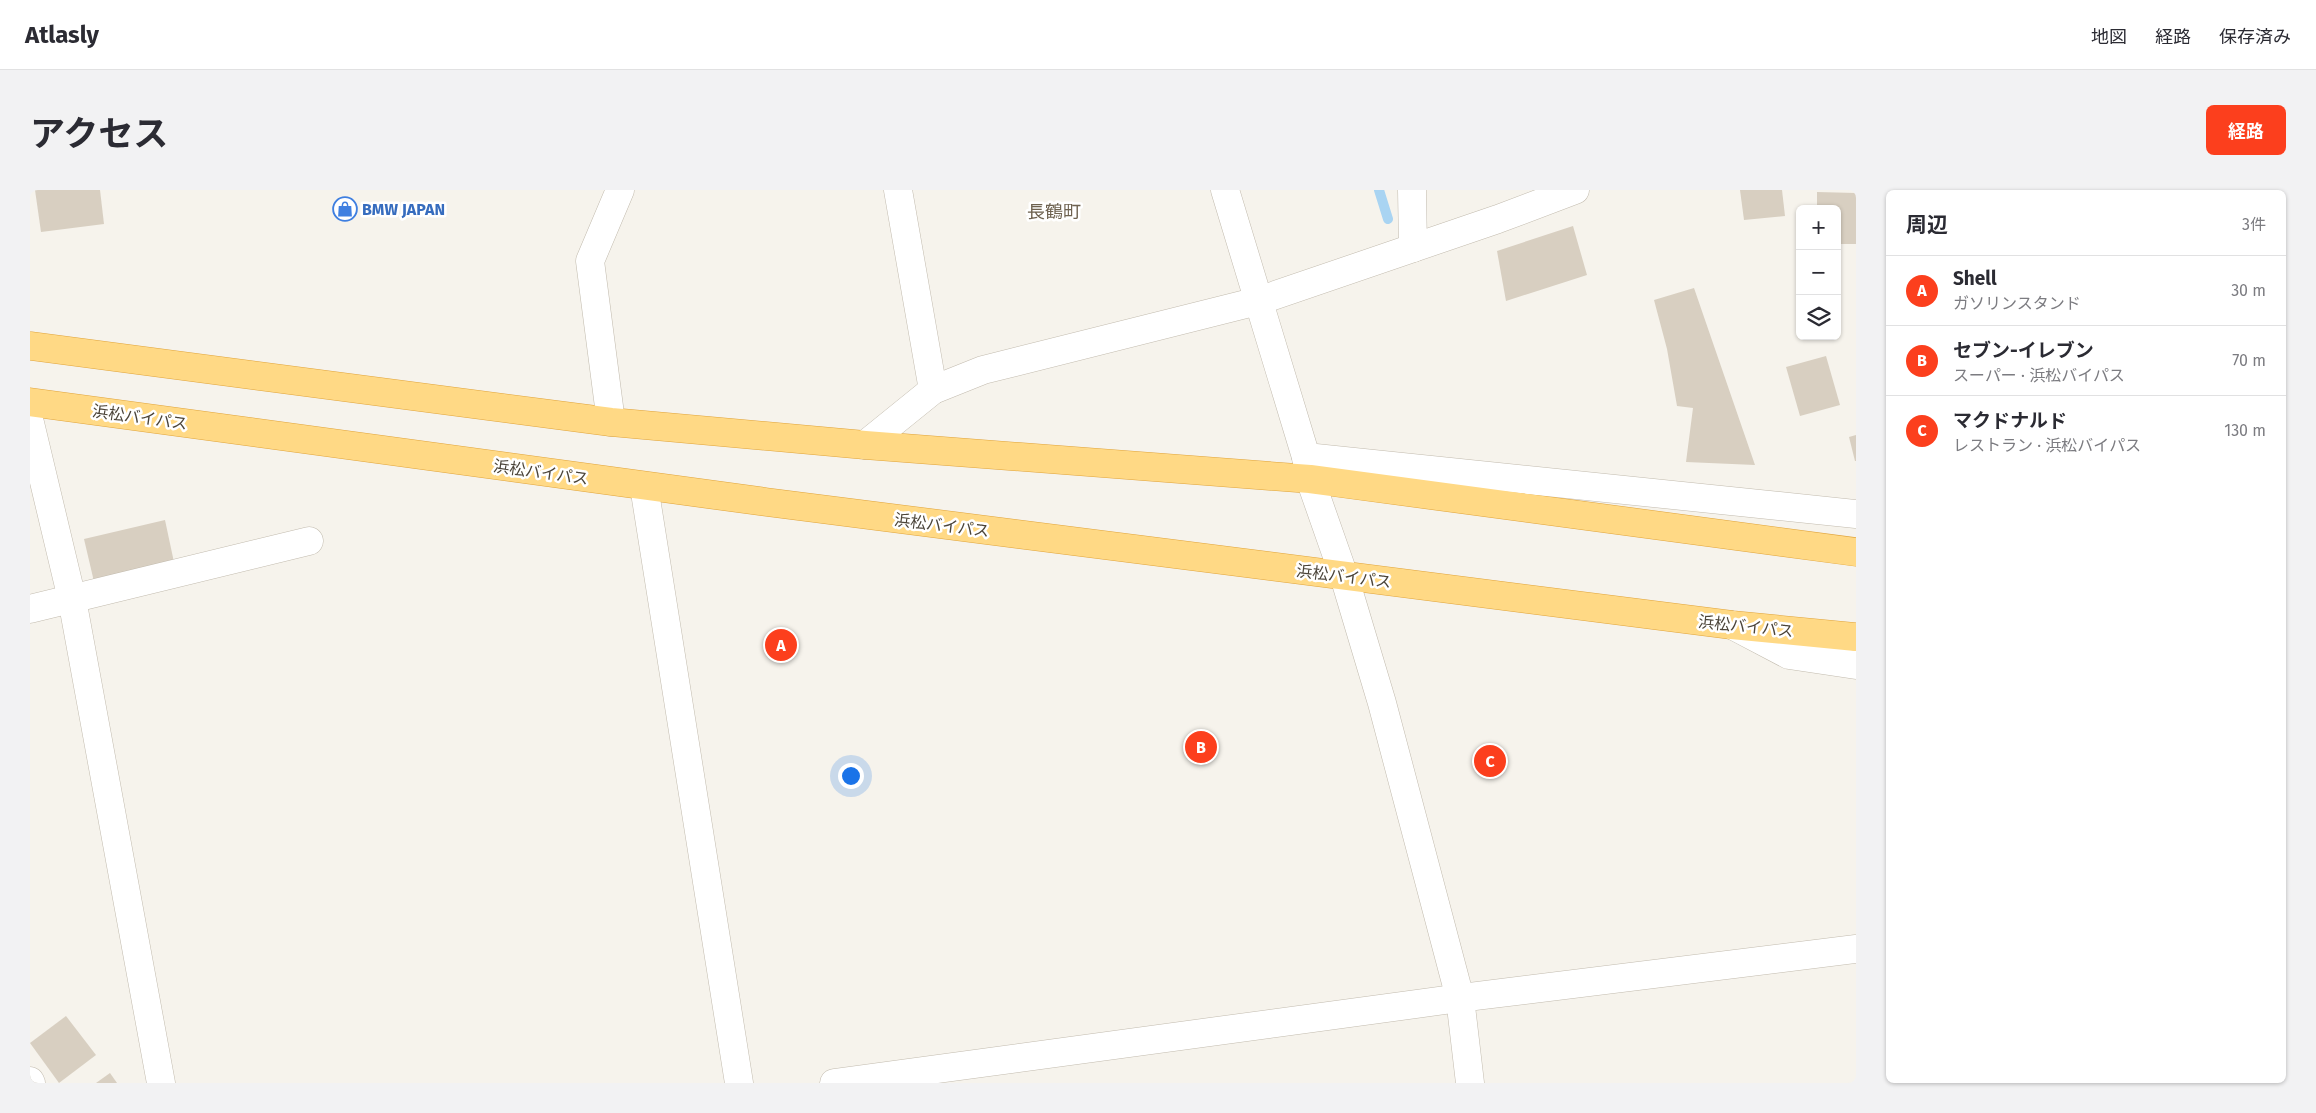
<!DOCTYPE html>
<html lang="ja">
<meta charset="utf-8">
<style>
:root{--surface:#fff;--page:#f2f2f3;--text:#2b2b33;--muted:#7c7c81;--line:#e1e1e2;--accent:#fc3f1d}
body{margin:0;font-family:"Fira Sans","Noto Sans JP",sans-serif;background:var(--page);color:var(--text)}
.controls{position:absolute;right:15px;top:15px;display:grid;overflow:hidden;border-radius:8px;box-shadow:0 1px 4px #0004}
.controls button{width:45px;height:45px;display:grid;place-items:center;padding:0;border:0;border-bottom:1px solid var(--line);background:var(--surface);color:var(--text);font:25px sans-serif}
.you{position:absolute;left:820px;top:585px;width:18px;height:18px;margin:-12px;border:4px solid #fff;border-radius:50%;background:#1a73e8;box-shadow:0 0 0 8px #1a73e833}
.badge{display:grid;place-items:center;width:32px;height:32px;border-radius:50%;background:var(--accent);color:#fff;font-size:16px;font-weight:700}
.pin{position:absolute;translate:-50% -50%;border:2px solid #fff;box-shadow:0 1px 5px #0006}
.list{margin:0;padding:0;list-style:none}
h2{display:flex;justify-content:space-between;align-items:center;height:65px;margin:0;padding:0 20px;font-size:21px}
h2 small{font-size:16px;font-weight:400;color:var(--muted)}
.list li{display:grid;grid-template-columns:32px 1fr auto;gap:15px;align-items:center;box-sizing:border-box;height:70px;padding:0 20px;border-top:1px solid var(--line)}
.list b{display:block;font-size:19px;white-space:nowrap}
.list p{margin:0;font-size:16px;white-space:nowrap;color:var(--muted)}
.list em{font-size:16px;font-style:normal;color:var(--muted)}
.icon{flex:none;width:28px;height:28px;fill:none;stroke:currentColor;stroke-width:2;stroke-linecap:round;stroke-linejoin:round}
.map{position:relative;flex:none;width:1826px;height:893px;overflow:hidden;border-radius:8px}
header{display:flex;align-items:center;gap:30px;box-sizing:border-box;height:70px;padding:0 25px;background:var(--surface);border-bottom:1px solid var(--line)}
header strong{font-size:24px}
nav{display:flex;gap:28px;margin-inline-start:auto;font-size:18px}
.intro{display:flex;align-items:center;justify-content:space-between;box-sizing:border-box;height:120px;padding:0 30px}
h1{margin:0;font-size:35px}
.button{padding:12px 22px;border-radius:8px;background:var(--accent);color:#fff;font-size:18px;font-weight:700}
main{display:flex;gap:30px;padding:0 30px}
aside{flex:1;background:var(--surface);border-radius:8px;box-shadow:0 1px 4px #0004}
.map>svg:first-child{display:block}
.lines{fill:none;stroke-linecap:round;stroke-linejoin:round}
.stream{stroke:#a9d4f2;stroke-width:10}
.building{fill:#d8cfc1}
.minor-casing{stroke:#c2bbae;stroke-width:29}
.tertiary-casing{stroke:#c2bbae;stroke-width:29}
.trunk-casing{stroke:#e0a43c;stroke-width:29}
.minor{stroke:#fff;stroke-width:28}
.tertiary{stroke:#fff;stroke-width:28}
.trunk{stroke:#ffd985;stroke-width:28}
.labels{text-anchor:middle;stroke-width:5;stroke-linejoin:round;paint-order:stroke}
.shop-label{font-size:16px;font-weight:bold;fill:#366cbe;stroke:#fff;text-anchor:start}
.street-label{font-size:16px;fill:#4b4439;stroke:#fff}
.neighbourhood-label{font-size:18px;fill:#6e6250;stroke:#fff}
</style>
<header>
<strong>Atlasly</strong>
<nav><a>地図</a><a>経路</a><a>保存済み</a></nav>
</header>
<div class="intro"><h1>アクセス</h1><a class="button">経路</a></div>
<main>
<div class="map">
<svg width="1826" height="893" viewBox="0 0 1826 893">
<rect width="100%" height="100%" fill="#f6f3ec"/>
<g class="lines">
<polyline class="stream" points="1349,0 1358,29"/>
</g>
<g class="building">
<polygon points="5,0 70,0 74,34 11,42"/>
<polygon points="1710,0 1752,0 1755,26 1714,30"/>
<polygon points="1787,2 1826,3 1826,54 1807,54 1807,19 1787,19"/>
<polygon points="1543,36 1557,85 1476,111 1467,61"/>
<polygon points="1664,98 1725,275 1656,272 1663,218 1647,216 1637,159 1624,110"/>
<polygon points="1796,166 1810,215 1770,226 1756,177"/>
<polygon points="1826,245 1826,271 1825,271 1819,247"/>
<polygon points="135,330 145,377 65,396 54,349"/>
<polygon points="36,826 66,865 29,893 0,853"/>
<polygon points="80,883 87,893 66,893"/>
</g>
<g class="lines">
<g class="minor-casing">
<g id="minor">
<polyline points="868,0 903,200"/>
<polyline points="1382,0 1383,58"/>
<polyline points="581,232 560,71 590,0"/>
<polyline points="835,255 903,200 953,180 1228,111 1468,29 1545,0"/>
<polyline points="1276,267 1826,324"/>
<polyline points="614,296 709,893"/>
<polyline points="0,419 279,351"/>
<polyline points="1702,435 1759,465 1826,475"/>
<polyline points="0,891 1,893"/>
<polyline points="804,893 1430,808 1826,759"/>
</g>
</g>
<g class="tertiary-casing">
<g id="tertiary">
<polyline points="1195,0 1276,267 1280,289 1314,386 1352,513 1430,808 1440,893"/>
<polyline points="0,233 42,409 131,893"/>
</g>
</g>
<g class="trunk-casing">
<g id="trunk">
<polyline points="0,156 581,232 835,255 1280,289 1826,362"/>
<polyline points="0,212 736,312 1702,435 1826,447"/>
</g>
</g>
<use href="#minor" class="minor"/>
<use href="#tertiary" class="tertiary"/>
<use href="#trunk" class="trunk"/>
</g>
<defs>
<g id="shop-ring" transform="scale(1.25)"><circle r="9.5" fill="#fff" stroke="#3f7fe0" stroke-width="1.5"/><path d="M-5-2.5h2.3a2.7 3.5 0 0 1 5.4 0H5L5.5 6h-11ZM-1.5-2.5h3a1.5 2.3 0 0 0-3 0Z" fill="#3f7fe0"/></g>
</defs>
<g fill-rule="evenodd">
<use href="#shop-ring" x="315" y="19"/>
</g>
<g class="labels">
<g class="shop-label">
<text x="332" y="25">BMW JAPAN</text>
</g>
<g class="street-label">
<text transform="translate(110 227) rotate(8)" y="6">浜松バイパス</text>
<text transform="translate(511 282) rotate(8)" y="6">浜松バイパス</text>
<text transform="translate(912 335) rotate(7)" y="6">浜松バイパス</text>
<text transform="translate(1314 386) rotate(7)" y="6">浜松バイパス</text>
<text transform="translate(1716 436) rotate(6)" y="6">浜松バイパス</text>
</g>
<g class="neighbourhood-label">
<text x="1024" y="28">長鶴町</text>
</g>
</g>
</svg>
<div class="controls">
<button>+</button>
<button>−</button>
<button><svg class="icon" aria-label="layers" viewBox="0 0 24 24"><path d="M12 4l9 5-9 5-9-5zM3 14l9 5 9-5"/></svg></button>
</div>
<div class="you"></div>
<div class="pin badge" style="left:751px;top:455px">A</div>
<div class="pin badge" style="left:1171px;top:557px">B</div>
<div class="pin badge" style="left:1460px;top:571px">C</div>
</div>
<aside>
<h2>周辺<small>3件</small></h2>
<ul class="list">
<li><span class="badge">A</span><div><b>Shell</b><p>ガソリンスタンド</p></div><em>30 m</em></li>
<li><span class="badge">B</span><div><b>セブン-イレブン</b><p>スーパー · 浜松バイパス</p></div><em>70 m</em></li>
<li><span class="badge">C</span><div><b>マクドナルド</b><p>レストラン · 浜松バイパス</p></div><em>130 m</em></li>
</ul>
</aside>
</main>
